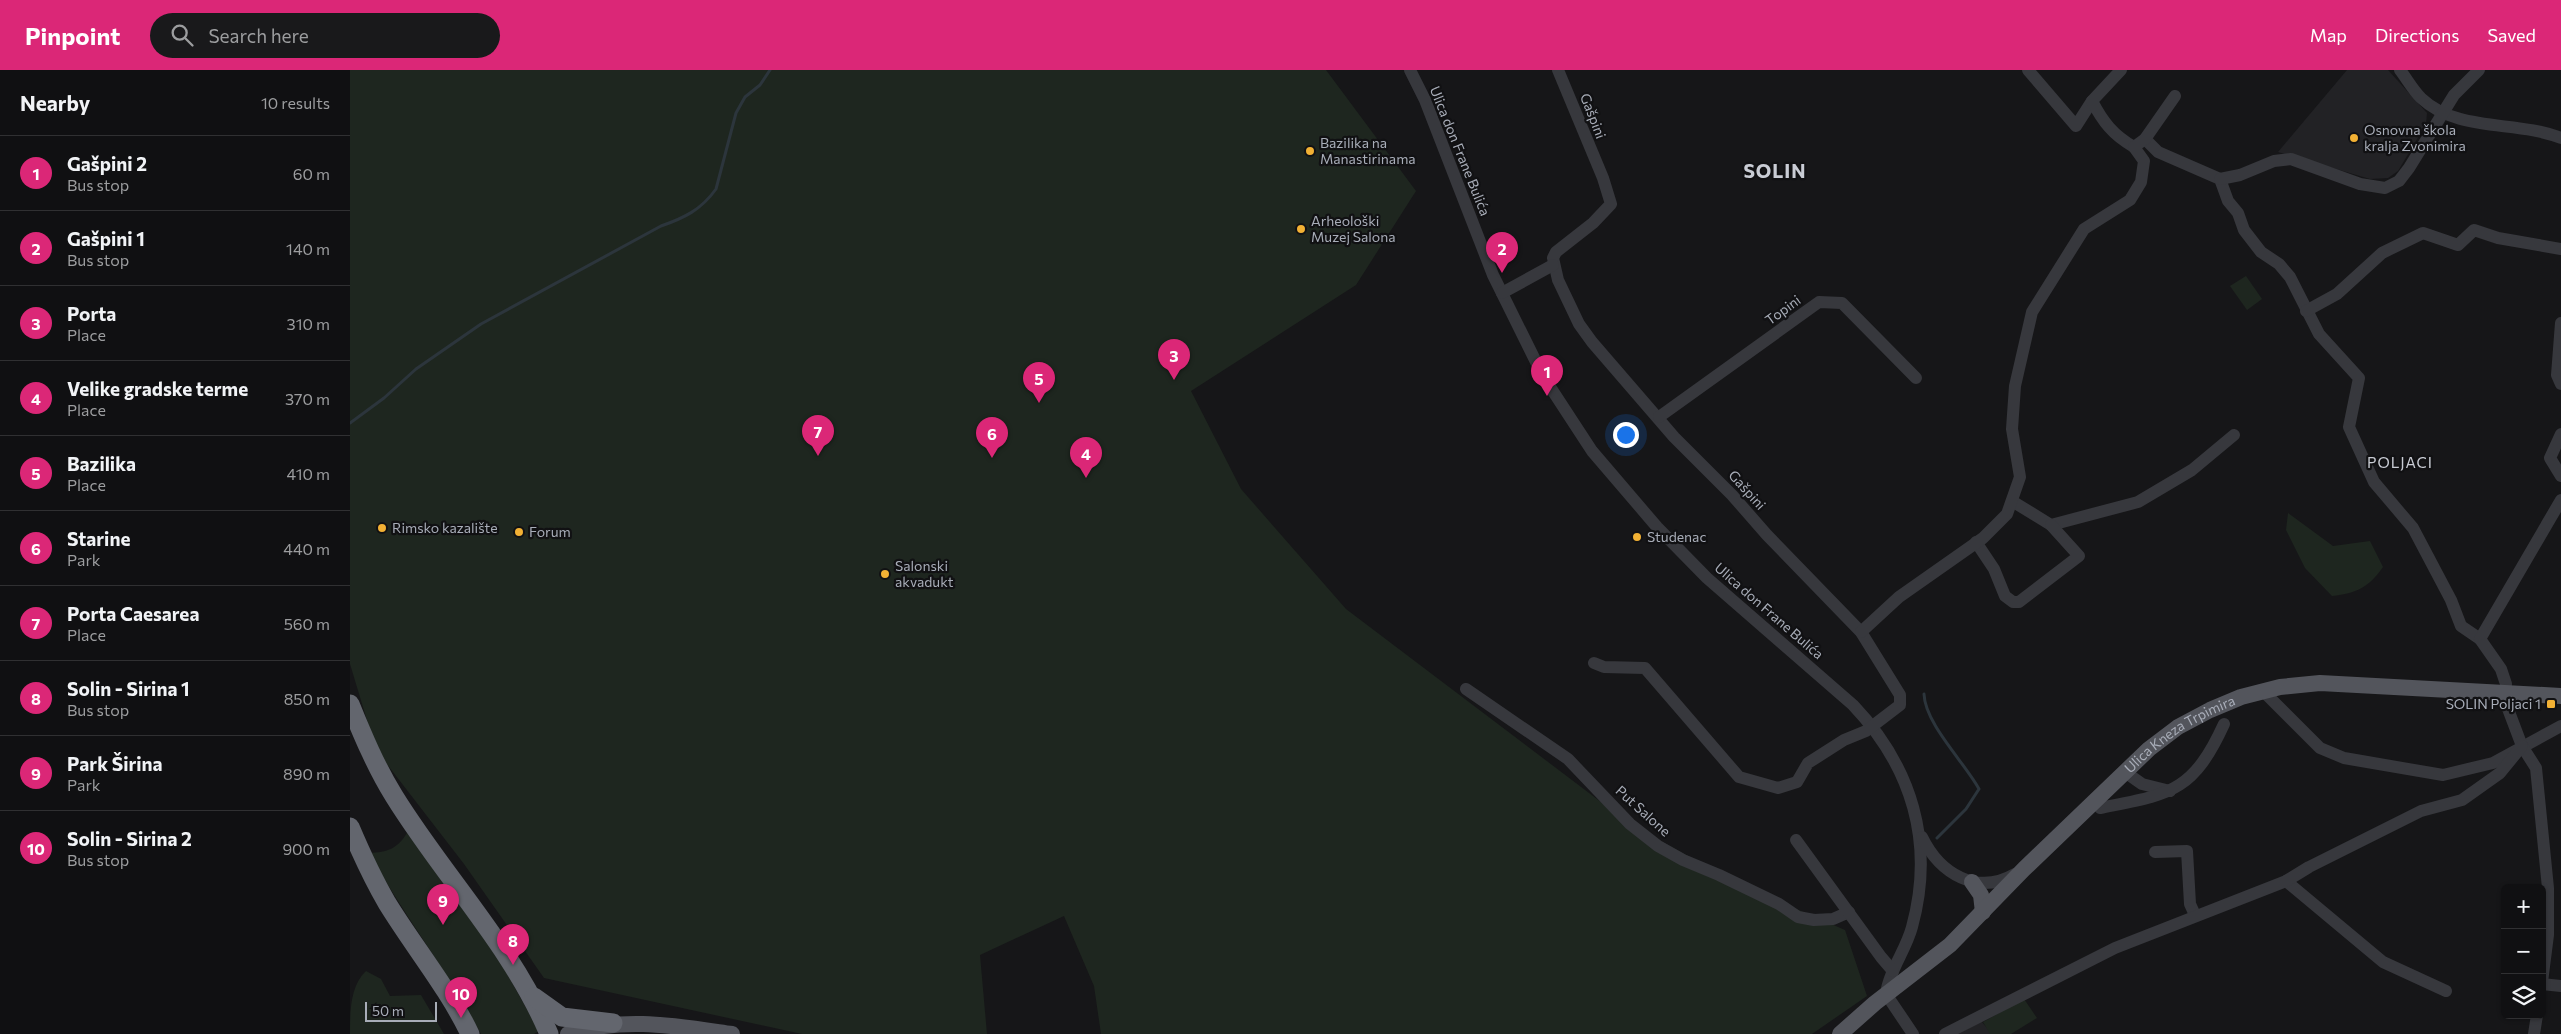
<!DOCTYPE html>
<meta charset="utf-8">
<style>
:root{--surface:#101012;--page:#19191b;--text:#f1f3f6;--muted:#9c9d9f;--line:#303032;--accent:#db2777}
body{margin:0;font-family:Commissioner,sans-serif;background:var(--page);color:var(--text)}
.controls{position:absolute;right:15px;bottom:15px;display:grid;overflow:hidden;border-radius:8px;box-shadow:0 1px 4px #0004}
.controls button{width:45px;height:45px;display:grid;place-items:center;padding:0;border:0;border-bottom:1px solid var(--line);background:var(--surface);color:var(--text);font:25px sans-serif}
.scale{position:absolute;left:15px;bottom:12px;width:72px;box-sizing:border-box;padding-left:5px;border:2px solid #a8adb8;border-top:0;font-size:14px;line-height:18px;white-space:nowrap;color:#a8adb8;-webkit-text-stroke:4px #111113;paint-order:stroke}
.you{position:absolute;left:1275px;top:364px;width:18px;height:18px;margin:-12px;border:4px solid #fff;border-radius:50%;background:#1a73e8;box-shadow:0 0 0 8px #1a73e833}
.badge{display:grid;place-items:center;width:32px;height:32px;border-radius:50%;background:var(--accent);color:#fff;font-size:16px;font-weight:700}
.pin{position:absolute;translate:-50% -41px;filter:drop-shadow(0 1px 2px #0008)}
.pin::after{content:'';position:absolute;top:26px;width:18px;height:15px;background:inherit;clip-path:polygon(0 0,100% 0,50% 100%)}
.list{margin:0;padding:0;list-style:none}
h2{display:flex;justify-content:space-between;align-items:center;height:65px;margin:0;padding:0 20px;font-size:21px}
h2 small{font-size:16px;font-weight:400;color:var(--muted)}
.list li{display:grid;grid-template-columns:32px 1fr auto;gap:15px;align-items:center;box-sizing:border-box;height:75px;padding:0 20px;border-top:1px solid var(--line)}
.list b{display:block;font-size:19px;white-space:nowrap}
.list p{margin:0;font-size:16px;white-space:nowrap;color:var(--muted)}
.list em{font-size:16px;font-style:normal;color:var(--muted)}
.icon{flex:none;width:28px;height:28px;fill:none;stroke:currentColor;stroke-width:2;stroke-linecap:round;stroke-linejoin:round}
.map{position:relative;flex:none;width:2211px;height:964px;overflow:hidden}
header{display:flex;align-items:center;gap:30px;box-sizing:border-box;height:70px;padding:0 25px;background:var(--accent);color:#fff}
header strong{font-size:24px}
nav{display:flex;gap:28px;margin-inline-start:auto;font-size:18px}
.search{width:350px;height:45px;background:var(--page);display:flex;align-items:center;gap:12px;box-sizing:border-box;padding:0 18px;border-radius:28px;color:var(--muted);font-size:19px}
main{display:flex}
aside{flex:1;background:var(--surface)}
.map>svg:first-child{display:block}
.built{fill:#222225}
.green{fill:#1e261f}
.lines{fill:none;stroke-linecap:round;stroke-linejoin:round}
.stream{stroke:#2c353c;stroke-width:3}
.minor{stroke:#37383d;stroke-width:12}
.major{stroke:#53555c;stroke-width:16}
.highway{stroke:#63666e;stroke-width:19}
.poi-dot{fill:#f2b134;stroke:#111113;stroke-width:2}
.labels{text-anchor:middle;stroke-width:4.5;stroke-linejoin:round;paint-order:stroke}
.street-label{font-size:14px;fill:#a8adb8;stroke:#111113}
.poi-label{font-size:14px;fill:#a8adb8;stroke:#111113;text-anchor:start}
.neighbourhood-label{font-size:15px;letter-spacing:1px;fill:#c9ccd4;stroke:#111113}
.district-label{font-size:19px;font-weight:bold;letter-spacing:1px;fill:#c9ccd4;stroke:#111113}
</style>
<header>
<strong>Pinpoint</strong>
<div class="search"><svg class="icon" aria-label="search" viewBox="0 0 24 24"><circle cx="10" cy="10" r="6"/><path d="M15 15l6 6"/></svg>Search here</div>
<nav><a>Map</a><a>Directions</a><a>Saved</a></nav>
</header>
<main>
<aside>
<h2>Nearby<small>10 results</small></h2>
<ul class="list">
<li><span class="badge">1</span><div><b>Gašpini 2</b><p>Bus stop</p></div><em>60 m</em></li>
<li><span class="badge">2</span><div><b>Gašpini 1</b><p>Bus stop</p></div><em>140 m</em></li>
<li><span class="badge">3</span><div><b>Porta</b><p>Place</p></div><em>310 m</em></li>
<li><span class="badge">4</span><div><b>Velike gradske terme</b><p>Place</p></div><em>370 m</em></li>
<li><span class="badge">5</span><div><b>Bazilika</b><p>Place</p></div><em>410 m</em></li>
<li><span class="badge">6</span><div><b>Starine</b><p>Park</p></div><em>440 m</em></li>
<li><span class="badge">7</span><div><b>Porta Caesarea</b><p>Place</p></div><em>560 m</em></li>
<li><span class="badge">8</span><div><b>Solin - Sirina 1</b><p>Bus stop</p></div><em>850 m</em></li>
<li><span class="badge">9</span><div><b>Park Širina</b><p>Park</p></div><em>890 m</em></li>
<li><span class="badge">10</span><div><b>Solin - Sirina 2</b><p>Bus stop</p></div><em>900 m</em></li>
</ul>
</aside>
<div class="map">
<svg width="2211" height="964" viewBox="0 0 2211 964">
<rect width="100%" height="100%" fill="#161618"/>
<g class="built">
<polygon points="1997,0 2038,0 2077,43 2076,54 2048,101 2038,108 2020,109 1928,82"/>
<polygon points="1631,951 1642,964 1608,964"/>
</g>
<g class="green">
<polygon points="0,0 976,0 1066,121 1006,215 841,321 891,419 996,539 1280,754 1389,814 1495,860 1517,926 1462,964 751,964 744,916 714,846 630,885 637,964 452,964 194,908 114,794 26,680 0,594"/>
<polygon points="1896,206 1912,229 1897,240 1880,216"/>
<path d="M1938,443l45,33 37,-5 13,26c-15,21 -26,26 -51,29l-27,-28 -19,-38z"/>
<path d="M57,763l89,121 43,77 -5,3h-53c-34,-63 -77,-119 -112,-181 19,-1 28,-4 38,-20z"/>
<path d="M16,901l15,8 9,17 31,-1 23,39h-94c0,-22 0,-48 16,-63z"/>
<polygon points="1674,929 1687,948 1661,964 1640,964 1633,952"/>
</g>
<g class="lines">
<g class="stream">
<path d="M0,353l34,-25 32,-29 65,-45 180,-98c23,-8 40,-16 55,-37l20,-76 9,-16 15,-12 10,-15"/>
<path d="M1574,624c1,30 41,69 55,95l-13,20 -29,29"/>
</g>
<g class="minor">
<path d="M1060,0l15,30 68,175 50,101 49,75 65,76 50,51 146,127c59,62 82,138 59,222 -6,23 -23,44 -26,67l27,40"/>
<polyline points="1208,0 1253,108 1261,134 1243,153 1206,182 1203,188 1208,210 1229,254 1242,272 1324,367 1382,425 1417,465 1511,562 1550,625 1550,635 1516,661 1494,670 1458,693 1447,712 1428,718 1389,707 1295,598 1254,597 1244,593"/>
<polyline points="1678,0 1726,56 1742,31"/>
<path d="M1771,0l-29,31c11,21 21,34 42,46"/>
<path d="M2050,0c7,9 13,20 21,28 37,35 95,22 140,40"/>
<polyline points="1795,69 1808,82 1870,109 1878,131 1888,143 1894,160 1911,182 1929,194 1940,207 1969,264 2009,308 1999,357 2024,412 2063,458 2101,530 2111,556 2130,569"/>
<polyline points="1870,109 1890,105 1924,91 1941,89 2010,114 2035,118 2049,111 2059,98 2104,25 2129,0"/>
<polyline points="1152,223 1203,195"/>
<polyline points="1956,241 1987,224 2032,183 2073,163 2108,175 2124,160 2148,168 2211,179"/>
<polyline points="2211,253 2207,305 2211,314"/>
<polyline points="1309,347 1469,232 1492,233 1566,308"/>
<polyline points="2211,364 2200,388 2211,406"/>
<polyline points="1662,431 1701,455 1788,432 1842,400 1884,365"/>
<polyline points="1626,472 1644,499 1655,526 1663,532 1669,532 1729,486 1701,455"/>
<polyline points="1511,562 1549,527 1633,468 1657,444 1670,407 1662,359 1665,316 1682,242 1734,159 1780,130 1791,112 1794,91 1784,77 1795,69 1825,26"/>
<polyline points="1116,619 1218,689 1280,754 1308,776 1333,790 1369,805 1429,834 1448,847 1464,850 1483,849 1499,842"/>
<polyline points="1914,622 1970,678 1994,688 2093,705 2143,693 2211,656"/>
<polyline points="1775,702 1792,714 1820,721"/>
<path d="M1750,738c69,-14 92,-14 124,-84"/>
<path d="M1572,767c18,37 55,59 93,37"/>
<polyline points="1446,770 1531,887 1543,901"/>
<polyline points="1805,782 1837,781 1840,834 1845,845"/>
<polyline points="1936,811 2033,892 2096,921"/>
<polyline points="2192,912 2198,865 2198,818 2186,698 2172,676 2155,631 2156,614 2151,599 2130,569 2211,430"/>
<polyline points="2192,914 2211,916"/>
<polyline points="1595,964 1765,878 1936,811 1959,797 2071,741 2112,730 2150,703 2172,676"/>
<polyline points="2184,964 2187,945"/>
</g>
<g class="major">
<polyline points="1622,812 1631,825 1633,842"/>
<path d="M218,964c55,-18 108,-8 164,0"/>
<path id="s1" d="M1490,964l35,-31 75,-58 74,-76 125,-120 29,-22 32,-17 31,-13 39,-10 40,-4 241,13"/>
</g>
<g class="highway">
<path d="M0,634c13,32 26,63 44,92 50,81 118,150 155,238"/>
<path d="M0,757c11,26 23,52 37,76 27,44 61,85 83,131"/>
<polyline points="184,927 212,947 263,953"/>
</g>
</g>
<g class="poi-dot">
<circle cx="2004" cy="68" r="5"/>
<circle cx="960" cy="81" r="5"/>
<circle cx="951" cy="159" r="5"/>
<circle cx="32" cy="458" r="5"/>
<circle cx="169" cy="462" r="5"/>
<circle cx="1287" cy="467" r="5"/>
<circle cx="535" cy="504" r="5"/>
<rect x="2196" y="629" width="10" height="10" rx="2.5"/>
</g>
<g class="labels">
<g class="street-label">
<text transform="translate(1243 46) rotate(69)" y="5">Gašpini</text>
<text transform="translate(1110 81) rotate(68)" y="5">Ulica don Frane Bulića</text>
<text transform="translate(1433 240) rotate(-36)" y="5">Topini</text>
<text transform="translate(1397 420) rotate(48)" y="5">Gašpini</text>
<text transform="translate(1419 541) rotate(41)" y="5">Ulica don Frane Bulića</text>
<text dy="5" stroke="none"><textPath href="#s1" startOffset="455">Ulica Kneza Trpimira</textPath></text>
<text transform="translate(1293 741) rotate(42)" y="5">Put Salone</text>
</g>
<g class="poi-label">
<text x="2014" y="65">Osnovna škola<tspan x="2014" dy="16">kralja Zvonimira</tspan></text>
<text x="970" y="78">Bazilika na<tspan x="970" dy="16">Manastirinama</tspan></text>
<text x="961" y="156">Arheološki<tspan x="961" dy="16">Muzej Salona</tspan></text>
<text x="42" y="463">Rimsko kazalište</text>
<text x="179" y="467">Forum</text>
<text x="1297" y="472">Studenac</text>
<text x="545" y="501">Salonski<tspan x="545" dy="16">akvadukt</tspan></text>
<text x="2191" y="639" text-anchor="end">SOLIN Poljaci 1</text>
</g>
<g class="neighbourhood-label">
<text x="2050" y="398">POLJACI</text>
</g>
<g class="district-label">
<text x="1425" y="108">SOLIN</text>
</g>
</g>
</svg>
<div class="controls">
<button>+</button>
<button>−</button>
<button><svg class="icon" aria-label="layers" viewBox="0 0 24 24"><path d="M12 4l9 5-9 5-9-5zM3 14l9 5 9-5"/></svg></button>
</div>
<div class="scale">50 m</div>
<div class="you"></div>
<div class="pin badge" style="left:1197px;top:326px">1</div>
<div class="pin badge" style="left:1152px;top:203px">2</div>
<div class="pin badge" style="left:824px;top:310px">3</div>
<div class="pin badge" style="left:736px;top:408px">4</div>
<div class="pin badge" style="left:689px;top:333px">5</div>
<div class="pin badge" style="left:642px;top:388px">6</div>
<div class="pin badge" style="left:468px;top:386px">7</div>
<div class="pin badge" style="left:163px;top:895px">8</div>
<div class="pin badge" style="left:93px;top:855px">9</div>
<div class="pin badge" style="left:111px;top:948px">10</div>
</div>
</main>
